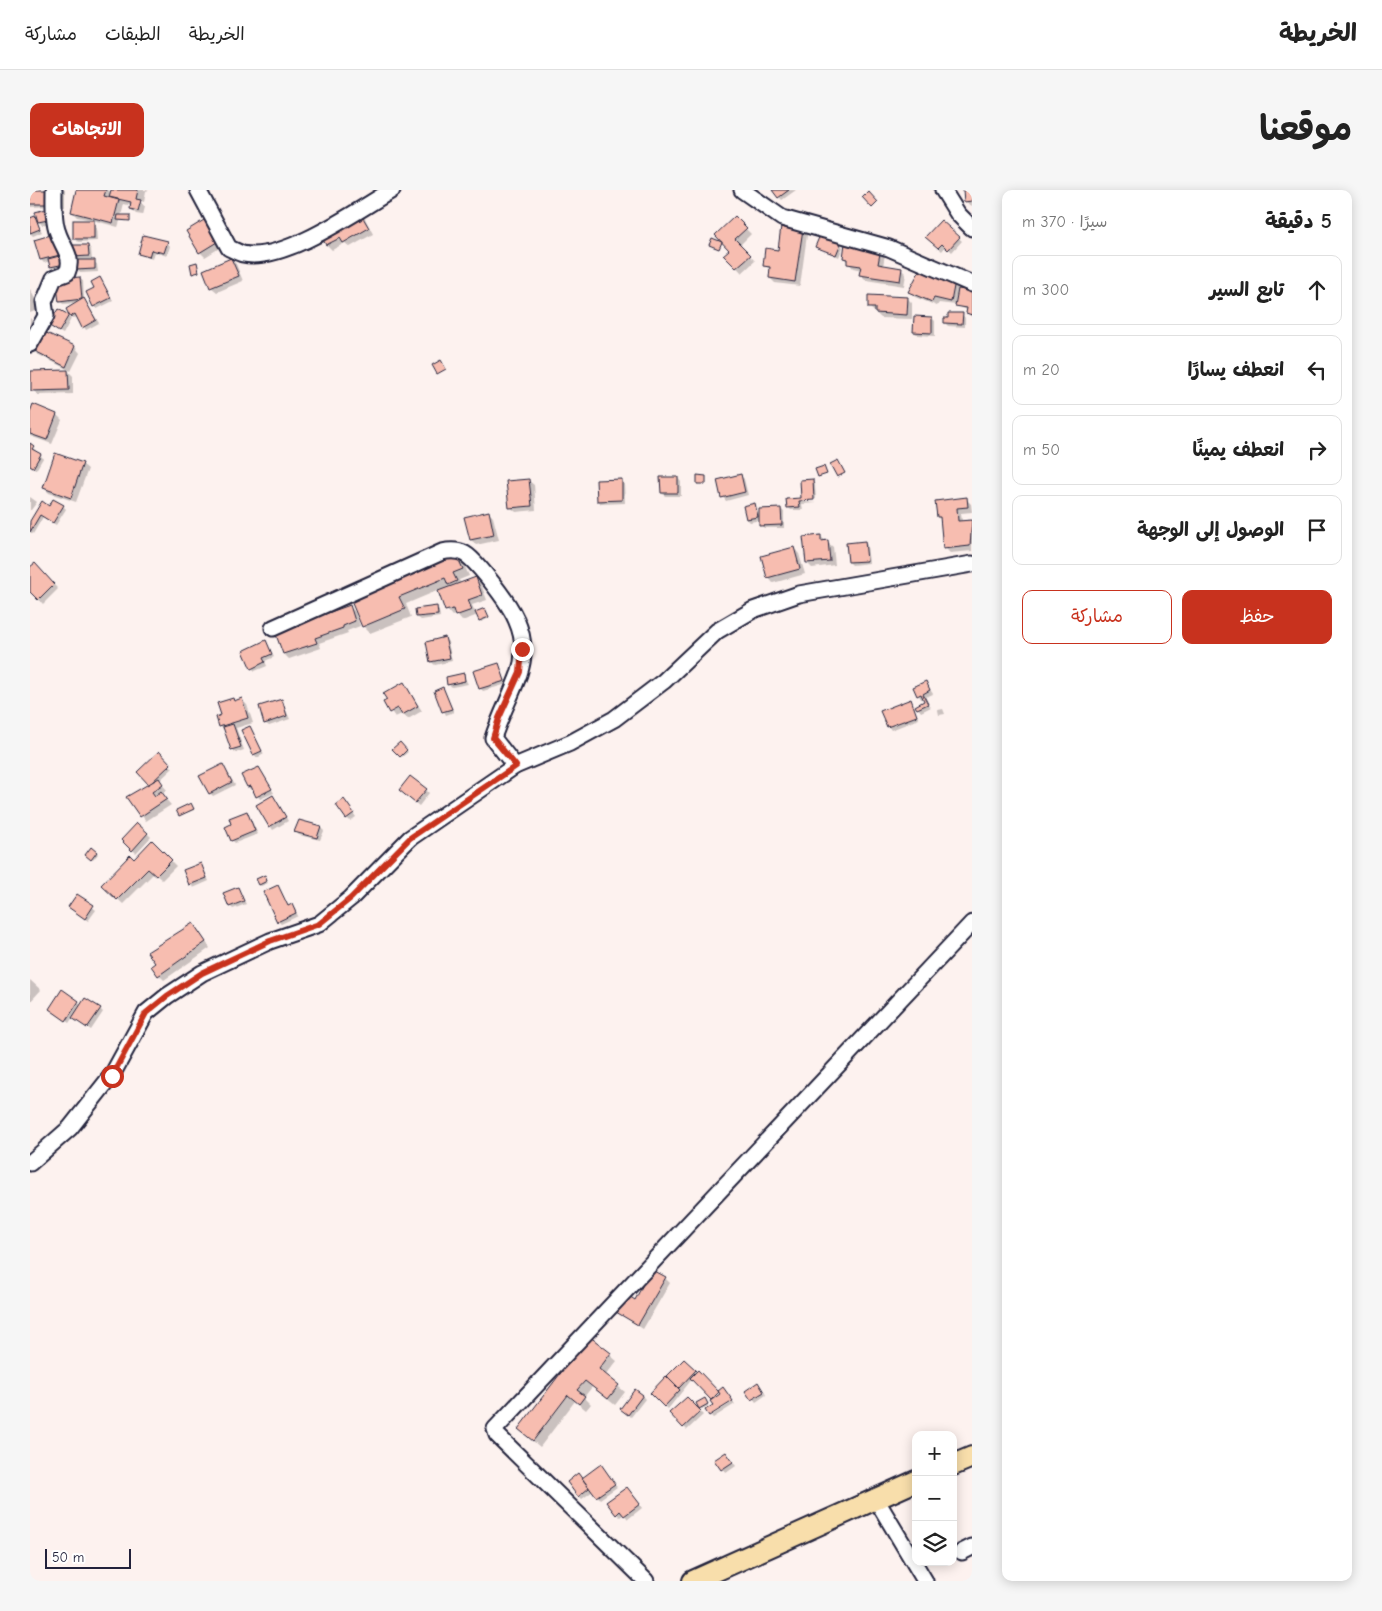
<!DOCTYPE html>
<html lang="ar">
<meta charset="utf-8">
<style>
:root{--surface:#fff;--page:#f6f6f6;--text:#222;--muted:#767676;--line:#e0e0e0;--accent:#c8321e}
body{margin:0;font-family:"Comic Neue","Playpen Sans Arabic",sans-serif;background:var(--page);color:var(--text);direction:rtl}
.controls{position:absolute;right:15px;bottom:15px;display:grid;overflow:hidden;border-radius:10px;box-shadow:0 2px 12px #0003}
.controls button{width:45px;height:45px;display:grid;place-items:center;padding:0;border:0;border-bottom:1px solid var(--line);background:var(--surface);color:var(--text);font:25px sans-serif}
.scale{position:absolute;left:15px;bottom:12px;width:86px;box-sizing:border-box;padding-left:5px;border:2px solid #22223b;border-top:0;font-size:14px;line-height:18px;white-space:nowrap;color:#22223b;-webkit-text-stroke:4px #fff;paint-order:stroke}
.stop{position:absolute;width:15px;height:15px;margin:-11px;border:4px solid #c8321e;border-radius:50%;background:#fff}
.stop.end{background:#c8321e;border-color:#fff;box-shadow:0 1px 5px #0008}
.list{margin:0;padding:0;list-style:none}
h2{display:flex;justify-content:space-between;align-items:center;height:65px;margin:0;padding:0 20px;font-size:21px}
h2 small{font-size:16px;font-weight:400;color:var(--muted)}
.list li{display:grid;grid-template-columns:32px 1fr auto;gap:15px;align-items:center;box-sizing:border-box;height:70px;margin:0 10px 10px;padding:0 10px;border:1px solid var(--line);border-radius:10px}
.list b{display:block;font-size:19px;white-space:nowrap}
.list em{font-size:16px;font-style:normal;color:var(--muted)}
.actions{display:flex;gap:10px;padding:15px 20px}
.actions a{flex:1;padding:11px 0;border:1px solid var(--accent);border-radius:10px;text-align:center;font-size:18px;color:var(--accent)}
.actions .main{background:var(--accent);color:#fff}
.icon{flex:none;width:28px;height:28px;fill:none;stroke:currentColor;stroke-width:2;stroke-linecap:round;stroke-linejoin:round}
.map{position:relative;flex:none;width:942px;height:1391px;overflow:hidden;direction:ltr;border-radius:10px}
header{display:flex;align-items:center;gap:30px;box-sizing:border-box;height:70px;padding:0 25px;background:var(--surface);border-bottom:1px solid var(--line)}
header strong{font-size:24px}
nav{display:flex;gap:28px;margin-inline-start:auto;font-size:18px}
.intro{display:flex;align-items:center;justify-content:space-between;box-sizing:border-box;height:120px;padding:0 30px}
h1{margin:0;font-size:35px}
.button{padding:12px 22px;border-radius:10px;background:var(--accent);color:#fff;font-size:18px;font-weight:700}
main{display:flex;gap:30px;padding:0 30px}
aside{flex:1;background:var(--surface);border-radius:10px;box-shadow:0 2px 12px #0003}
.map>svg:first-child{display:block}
.shadow{fill:#0003}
.building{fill:#f7bdb0;stroke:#22223b}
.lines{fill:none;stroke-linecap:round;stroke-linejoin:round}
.minor-casing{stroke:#22223b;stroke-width:19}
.major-casing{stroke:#22223b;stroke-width:24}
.minor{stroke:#fff;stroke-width:15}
.major{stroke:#f8deab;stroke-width:20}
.route{stroke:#c8321e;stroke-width:6}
</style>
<header>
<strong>الخريطة</strong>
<nav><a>الخريطة</a><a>الطبقات</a><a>مشاركة</a></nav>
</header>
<div class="intro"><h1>موقعنا</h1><a class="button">الاتجاهات</a></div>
<main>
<aside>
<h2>5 دقيقة<small>سيرًا · 370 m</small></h2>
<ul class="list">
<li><svg class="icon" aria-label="ahead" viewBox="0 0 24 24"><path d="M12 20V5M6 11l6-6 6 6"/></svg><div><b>تابع السير</b></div><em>300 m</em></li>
<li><svg class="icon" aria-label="left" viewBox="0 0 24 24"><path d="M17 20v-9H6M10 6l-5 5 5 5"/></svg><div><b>انعطف يسارًا</b></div><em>20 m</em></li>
<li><svg class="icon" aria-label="right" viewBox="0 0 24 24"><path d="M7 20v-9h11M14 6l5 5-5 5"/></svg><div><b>انعطف يمينًا</b></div><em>50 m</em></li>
<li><svg class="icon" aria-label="arrive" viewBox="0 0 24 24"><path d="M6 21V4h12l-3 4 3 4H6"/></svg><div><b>الوصول إلى الوجهة</b></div></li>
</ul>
<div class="actions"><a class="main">حفظ</a><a>مشاركة</a></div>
</aside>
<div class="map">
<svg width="942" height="1391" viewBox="0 0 942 1391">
<rect width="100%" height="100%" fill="#fdf2ef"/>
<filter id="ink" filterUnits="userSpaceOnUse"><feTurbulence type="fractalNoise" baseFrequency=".02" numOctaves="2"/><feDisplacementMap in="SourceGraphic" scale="10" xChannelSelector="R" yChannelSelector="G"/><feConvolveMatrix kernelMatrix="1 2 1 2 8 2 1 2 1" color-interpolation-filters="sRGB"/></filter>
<g filter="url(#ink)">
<g class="shadow">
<polygon points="0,0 19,0 24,16 0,17"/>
<polygon points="29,0 35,0 35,17 30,17"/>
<polygon points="47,0 78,0 81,3 82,0 119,0 116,1 114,12 109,10 115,17 113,25 106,24 101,19 102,16 94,14 91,26 99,27 100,31 90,31 88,37 62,30 66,34 67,51 48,52 45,49 62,30 47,27 42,22"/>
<polygon points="743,0 766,0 752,10"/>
<polygon points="934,0 942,0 942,16 935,11"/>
<polygon points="20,19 25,32 12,35 9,32"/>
<polygon points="333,25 343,44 320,57 315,53 302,60 297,55 290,42"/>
<polygon points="4,27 12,42 3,46 0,43 0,29"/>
<polygon points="705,28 721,44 710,55 725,71 712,83 695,65 701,60"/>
<polygon points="911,32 932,51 922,62 916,56 912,61 897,47"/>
<polygon points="184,34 196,54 175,67 170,62"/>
<polygon points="772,40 777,45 770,96 745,93 740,88 741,80 734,75"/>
<polygon points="24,46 35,75 22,78 20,71 14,73 11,70"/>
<polygon points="137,52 140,56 137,66 124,62 122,69 109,64"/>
<polygon points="810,54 813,57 809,67 787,56"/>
<polygon points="58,56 61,59 62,71 67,74 68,82 50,83 47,79 49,71 44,66"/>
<polygon points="850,59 855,64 853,76 871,79 876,84 874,96 836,90 831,85 832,80 823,78 814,68"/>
<polygon points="201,69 206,74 213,91 187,102 181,97"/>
<polygon points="49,88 53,91 54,110 69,133 56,140 48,127 42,128 37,119 48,113 33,114 30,111"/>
<polygon points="70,89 83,111 67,119 64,116 66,98"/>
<polygon points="925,92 930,97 929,100 942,103 942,127 937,123 937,120 926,115 909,113 907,116 885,107 880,102"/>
<polygon points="0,99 10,119 0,123"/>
<polygon points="877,108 882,113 882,129 851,128 839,117"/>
<polygon points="29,120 41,129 33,144 23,138"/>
<polygon points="932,124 935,128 935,137 918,136 915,133"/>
<polygon points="0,128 10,139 0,148"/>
<polygon points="902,128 905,131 905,146 888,145 884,142"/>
<polygon points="10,141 45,157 50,163 41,181 7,164 2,159"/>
<polygon points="38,181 43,186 43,204 8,205 3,200"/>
<polygon points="0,225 27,225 32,230 22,254 0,246"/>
<polygon points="0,255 13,268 6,280 0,277"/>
<polygon points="52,274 58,279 46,312 19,303 14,298"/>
<polygon points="711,286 714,289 718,305 696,311 693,307"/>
<polygon points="648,288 651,292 651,306 635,306 632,303"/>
<polygon points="498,290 504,295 506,320 486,322 480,317"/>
<polygon points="591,290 594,293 595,313 571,314 568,310"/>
<polygon points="782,291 785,294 786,309 774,309 774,312 787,313 772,314 773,320 761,320 758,317 758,310 772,309"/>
<polygon points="0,307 7,312 1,320 0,320"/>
<polygon points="936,309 941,314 942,322 931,323 932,332 942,331 942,361 920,363 915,358 912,330 908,327"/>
<polygon points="12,313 20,318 33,316 36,319 26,335 13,327 3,344 0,342 0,333"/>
<polygon points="724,315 729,325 751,319 754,322 754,338 734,338 731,335 731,330 720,332 717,329 714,317"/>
<polygon points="458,322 463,327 469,350 446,355 441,350"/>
<polygon points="790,346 803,357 805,375 782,378 777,373"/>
<polygon points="834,352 837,355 839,373 822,375 819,372"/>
<polygon points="764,358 769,364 775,384 743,393 738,387"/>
<polygon points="425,363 432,370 439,386 429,390 431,394 446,389 451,394 457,410 442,415 446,424 455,419 459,428 451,432 448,425 432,431 426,424 422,426 417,420 409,400 376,414 381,427 340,443 333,436 323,412"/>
<polygon points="4,375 28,399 13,414 0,400 0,379"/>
<polygon points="320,417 325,422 330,436 317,441 318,443 289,453 291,458 259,469 254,464"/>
<polygon points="406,418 409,421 410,427 391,430 387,427"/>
<polygon points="415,449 418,452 422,471 405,475 401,472"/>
<polygon points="235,452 244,467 235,471 237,476 225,481 222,478"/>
<polygon points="469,475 477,494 453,501 450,498"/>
<polygon points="433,485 438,494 422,497 418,494"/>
<polygon points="374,493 392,521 378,529 372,524 365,527 355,513"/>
<polygon points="896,493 903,504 891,509 885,498"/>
<polygon points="413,499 424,522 416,525 405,502"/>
<polygon points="203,510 205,512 212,510 217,515 223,533 206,538 214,560 205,563 196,542 190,536 192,526"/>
<polygon points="251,510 260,529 239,536 235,533"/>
<polygon points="880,511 889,529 861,540 858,536"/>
<polygon points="896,512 901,517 891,522 888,518"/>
<polygon points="913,519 915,524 909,525 908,520"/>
<polygon points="219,538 234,564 227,568 224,564"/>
<polygon points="370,554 378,562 372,567 364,559"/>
<polygon points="128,563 143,578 129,591 137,600 131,604 141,615 116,631 98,608 121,594"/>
<polygon points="193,575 205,595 183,606 180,603"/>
<polygon points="229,579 244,603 230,609 223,599 221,600 218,597"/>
<polygon points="396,600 399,603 389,616 373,603"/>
<polygon points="246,610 258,631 243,640 227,616"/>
<polygon points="317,614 326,627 320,631 317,628"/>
<polygon points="162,616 164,620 150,625"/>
<polygon points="217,622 228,644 205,653 202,650"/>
<polygon points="270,631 291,638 294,641 290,650 269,645 266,642"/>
<polygon points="107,634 121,647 106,663 92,650"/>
<polygon points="122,652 146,676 132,690 124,683 93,714 73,695 104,671"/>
<polygon points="61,659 68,664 63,670 57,665"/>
<polygon points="171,674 179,691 163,698 155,681"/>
<polygon points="235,688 238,693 231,696 230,695"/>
<polygon points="248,697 259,717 261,716 265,719 268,726 251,734 248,731"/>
<polygon points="208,699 216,714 203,719 200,716"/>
<polygon points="48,706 66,720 58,731 43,720"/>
<polygon points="168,740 180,758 134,790 129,785 127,773"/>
<polygon points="0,790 11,800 0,812"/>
<polygon points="33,801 52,816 70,819 73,822 61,840 43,827 39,833 23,822"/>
<polygon points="635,1088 640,1093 613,1139 587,1122 606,1112"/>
<polygon points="559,1148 587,1171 575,1186 595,1202 585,1215 562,1197 554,1207 561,1214 556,1220 545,1211 510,1257 497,1246"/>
<polygon points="654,1170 667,1183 638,1219 622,1203 647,1196 639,1186"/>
<polygon points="731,1197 736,1205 726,1212 717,1201"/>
<polygon points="612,1206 615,1209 601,1227 594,1222"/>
<polygon points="657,1209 673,1225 657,1240 641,1223"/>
<polygon points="676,1210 678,1216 672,1219 670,1218"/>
<polygon points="703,1212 705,1214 683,1228 681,1226"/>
<polygon points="696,1263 706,1276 696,1283 686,1270"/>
<polygon points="571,1276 587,1297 570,1309 563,1301 552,1309 549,1306 552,1290"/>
<polygon points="600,1301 612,1318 598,1329 594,1324 590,1327 587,1324"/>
</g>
<g class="building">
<polygon points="0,0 16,0 16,5 21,5 21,14 0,14"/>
<polygon points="46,0 76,0 74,6 89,10 83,33 41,22"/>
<polygon points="81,0 108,0 106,9 111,10 108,21 100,19 101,12 79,7"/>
<polygon points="742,0 759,0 748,8"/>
<polygon points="933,0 942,0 942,11 934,12"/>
<polygon points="838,1 848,12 842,18 832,7"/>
<polygon points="20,18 23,29 8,32 5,22"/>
<polygon points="328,19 339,38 313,53 310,48 296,55 288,41"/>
<polygon points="88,25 100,25 100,31 87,30"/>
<polygon points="5,26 10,39 0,43 0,28"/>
<polygon points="705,26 717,38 705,49 721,65 706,78 693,65 699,60 685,45"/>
<polygon points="179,27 192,49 169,63 156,41"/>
<rect x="43" y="30" width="21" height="19"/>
<polygon points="911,30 930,47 918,60 912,54 908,58 895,47"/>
<polygon points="751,36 773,39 765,92 739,88 740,77 733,76 735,58 748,60"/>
<polygon points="24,44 30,65 10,70 4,50"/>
<polygon points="113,45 138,51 134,63 121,60 119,67 108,64"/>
<polygon points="790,45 811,53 806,65 785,57"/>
<polygon points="682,48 692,52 689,59 679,55"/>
<polygon points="815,53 851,58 848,74 872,78 870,91 829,85 831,76 817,74 817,69 813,68"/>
<polygon points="42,55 58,55 59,66 43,67"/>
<polygon points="33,65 35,74 20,77 18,69"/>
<polygon points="201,68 209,86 180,98 173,80"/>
<polygon points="45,70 65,70 65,79 46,80"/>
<polygon points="167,72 169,82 162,84 160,74"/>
<polygon points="890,80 925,91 921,112 904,108 902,112 878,102"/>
<polygon points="50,87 52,109 29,112 26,89"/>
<polygon points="70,87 81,108 63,117 56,102 64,98 61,92"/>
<polygon points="928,99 942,101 942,125 936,123 937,118 925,116"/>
<polygon points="838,105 878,107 877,125 845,123 845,118 838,118"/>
<polygon points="54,108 66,130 52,138 45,124 40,127 36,119"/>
<polygon points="28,119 39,125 29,142 18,135"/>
<polygon points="918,123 933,123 932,134 914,133 914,128 918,128"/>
<polygon points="884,126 902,127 902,143 883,142"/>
<polygon points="10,140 45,156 36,177 1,159"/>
<polygon points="411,170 416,179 407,184 402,175"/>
<polygon points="38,180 39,200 1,201 1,181"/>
<polygon points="3,214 27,224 17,250 0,244 0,222"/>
<polygon points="0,253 4,256 2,259 11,264 3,278 0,276"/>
<polygon points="25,263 53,273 41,308 13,298"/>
<polygon points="808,270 815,283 807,287 800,274"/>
<polygon points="794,276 797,284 788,287 785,279"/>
<polygon points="711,284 715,302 691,308 687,290"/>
<polygon points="667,285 676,286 676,294 667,294"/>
<polygon points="630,287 648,287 648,303 631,303"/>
<polygon points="499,289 502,316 479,318 476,291"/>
<polygon points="592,289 592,310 567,311 566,290"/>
<polygon points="783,289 784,310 769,311 770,317 757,318 756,309 771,308 770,290"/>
<polygon points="937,307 938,317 927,318 928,331 942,330 940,356 913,359 910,327 907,327 905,311"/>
<polygon points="23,309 34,315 23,333 10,325 0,342 0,331 12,311 19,316"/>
<polygon points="725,313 728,327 716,329 713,316"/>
<polygon points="751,318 752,335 729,336 729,319"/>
<polygon points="459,321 464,345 440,350 434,327"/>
<polygon points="791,345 791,351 798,350 800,371 776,373 773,347"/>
<polygon points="835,351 837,371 818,372 816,353"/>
<polygon points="764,357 770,379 737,388 731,366"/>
<polygon points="425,362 433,379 423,383 427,391 418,395 415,388 369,407 375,419 332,437 321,411 356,396 354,392"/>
<polygon points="5,373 24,394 8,410 0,402 0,377"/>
<polygon points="446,387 452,405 438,410 442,420 425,426 423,419 415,421 408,401"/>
<polygon points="320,415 325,431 313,436 313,438 285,448 287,453 253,464 245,442"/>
<polygon points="407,416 408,425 386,427 385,419"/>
<polygon points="455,418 459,427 449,431 445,422"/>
<polygon points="415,447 420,468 400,472 396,452"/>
<polygon points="236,450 242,464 233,468 235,472 221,479 213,461"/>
<polygon points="469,473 475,491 449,499 443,481"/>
<polygon points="434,483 435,491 417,495 416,487"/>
<polygon points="896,491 900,500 893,504 898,514 887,519 885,516 894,511 891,504 887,506 883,497"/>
<polygon points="374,492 388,516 372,525 368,518 359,523 353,512 357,510 353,504"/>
<polygon points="413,497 422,519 412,522 404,501"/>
<polygon points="203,508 204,511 212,508 218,528 189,537 186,527 191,525 187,513"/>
<polygon points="252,509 257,526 234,534 229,516"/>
<polygon points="881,509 887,526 857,537 850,521"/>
<polygon points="203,534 211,557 201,560 193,537"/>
<polygon points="220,536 232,561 223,565 211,540"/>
<polygon points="370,552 377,560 370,567 362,559"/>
<polygon points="129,561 141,574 119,595 107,582"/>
<polygon points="193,574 202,592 179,604 169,586"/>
<polygon points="229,577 242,599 226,607 221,596 217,597 211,585"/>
<polygon points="380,586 397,599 385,613 369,600"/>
<polygon points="129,588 133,594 122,602 125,606 131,601 137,609 110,627 96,607"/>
<polygon points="243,605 256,627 239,637 226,615"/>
<polygon points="314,609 324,623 316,629 306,615"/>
<polygon points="161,613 164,619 149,626 146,620"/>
<polygon points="217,621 225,641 201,651 195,637 201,634 199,628"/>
<polygon points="269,630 291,636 287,648 264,642"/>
<polygon points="107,633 118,643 102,661 91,650"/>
<polygon points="122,650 142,670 126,686 118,679 87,710 71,695 100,665 104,669"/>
<polygon points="61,657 67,662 61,670 55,665"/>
<polygon points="171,673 177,688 159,695 153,680"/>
<polygon points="235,685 237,691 229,695 226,689"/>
<polygon points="248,695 258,716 262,714 266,723 247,732 233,702"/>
<polygon points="208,697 214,711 199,717 193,703"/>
<polygon points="47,704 64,715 55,729 38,717"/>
<polygon points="163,733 176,752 128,786 121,776 125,773 117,762"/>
<polygon points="32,799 49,811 36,831 19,819"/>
<polygon points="55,808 71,818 57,838 42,828"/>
<polygon points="621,1079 636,1087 608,1135 586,1122 596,1104 605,1110"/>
<polygon points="559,1146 581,1163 569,1179 589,1195 578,1209 555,1191 547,1200 555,1206 549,1214 538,1205 503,1251 488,1239"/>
<polygon points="654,1169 666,1180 649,1198 637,1186"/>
<polygon points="668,1180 689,1202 681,1210 660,1188"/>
<polygon points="636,1186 650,1200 634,1217 620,1203"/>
<polygon points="728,1192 734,1202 721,1210 715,1201"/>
<polygon points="693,1197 703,1211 679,1226 675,1220 683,1215 680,1211 690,1204 688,1201"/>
<polygon points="605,1199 613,1205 598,1225 590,1219"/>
<polygon points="657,1207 671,1221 653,1238 639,1223"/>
<polygon points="675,1208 678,1214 669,1219 666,1213"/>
<polygon points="696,1262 703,1272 691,1280 684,1270"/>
<polygon points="571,1274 585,1294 566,1307 552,1288"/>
<polygon points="548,1283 559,1298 548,1307 537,1292"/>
<polygon points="597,1297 610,1314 594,1326 590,1321 586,1325 576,1312"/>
</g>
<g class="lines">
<g class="minor-casing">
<g id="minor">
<path d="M168,0l31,58c5,2 10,5 14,6 41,9 115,-44 149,-64"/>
<polyline points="712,0 752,28 859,58 942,94"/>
<polyline points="913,0 928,24 942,38"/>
<path d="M0,154l16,-28 -2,-14 10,-24 13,-5c7,-16 -4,-25 -9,-40 -5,-12 -4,-30 -4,-43"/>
<path d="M243,438l169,-76c23,-5 29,6 43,22 24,29 48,60 34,100 -8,22 -19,42 -26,64l22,28"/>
<polyline points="0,973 40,938 82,885 116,823 137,806 172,783 240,751 289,734 321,708 380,648 485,576 540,553 584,529 634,491 687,441 723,420 769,404 942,374"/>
<polyline points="846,1309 895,1391"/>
<polyline points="932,1362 942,1357"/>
<polyline points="616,1391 467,1245 465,1239 942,733"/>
</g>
</g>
<g class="major-casing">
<g id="major">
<polyline points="923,1275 942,1267"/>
<polyline points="663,1391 886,1291"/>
</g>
</g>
<use href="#minor" class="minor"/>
<use href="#major" class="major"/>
</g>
</g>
<g class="lines" filter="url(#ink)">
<polyline class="route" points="82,886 116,823 137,806 172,783 240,751 289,734 321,708 380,648 486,576 463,548 469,528 490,482 492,459"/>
</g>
</svg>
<div class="controls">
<button>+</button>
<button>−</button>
<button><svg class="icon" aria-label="layers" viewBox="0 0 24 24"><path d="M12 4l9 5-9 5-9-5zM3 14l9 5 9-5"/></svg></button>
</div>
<div class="scale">50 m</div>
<div class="stop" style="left:82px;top:886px"></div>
<div class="stop end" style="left:492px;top:459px"></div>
</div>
</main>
